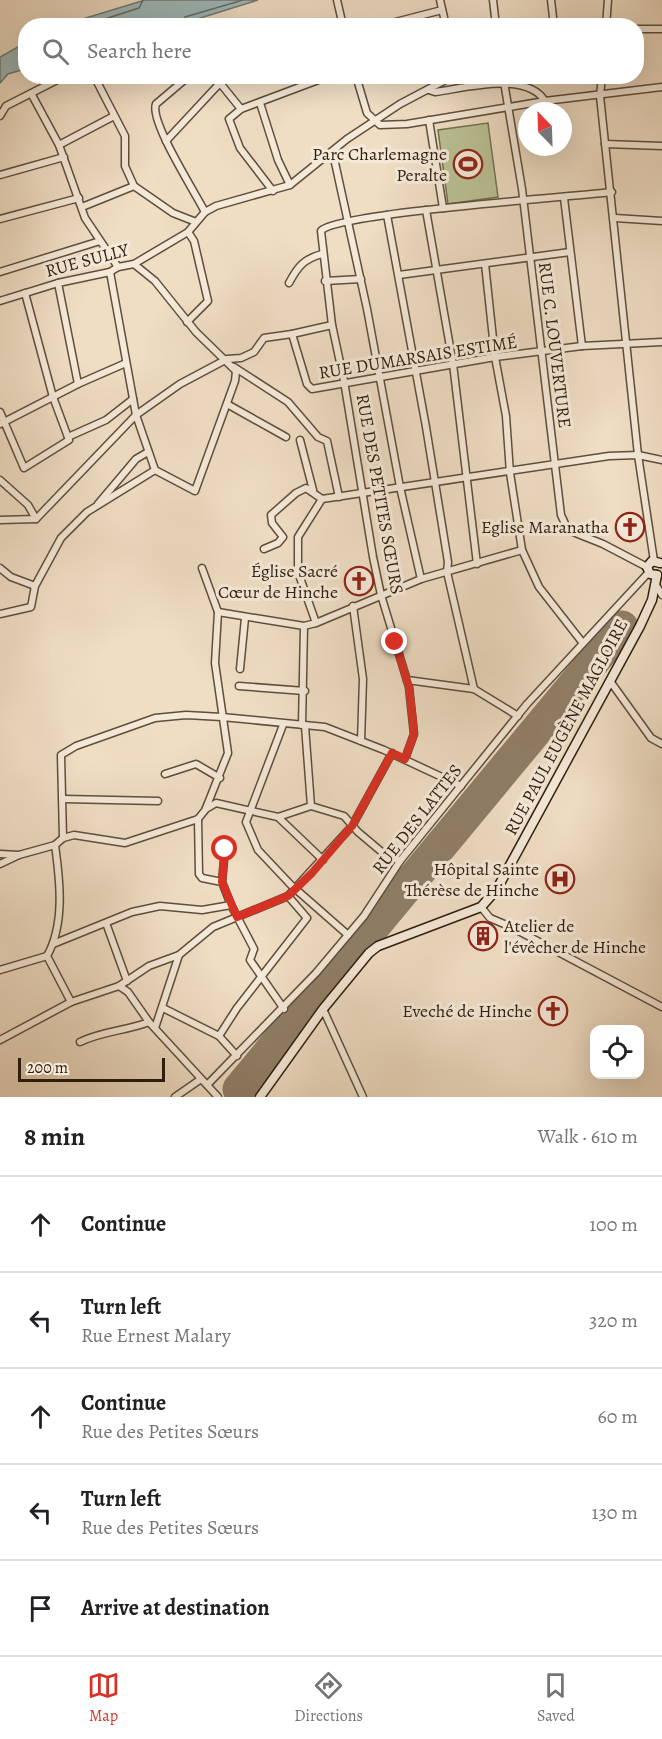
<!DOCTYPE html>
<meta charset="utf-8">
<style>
:root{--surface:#fff;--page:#f2f2f2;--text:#202124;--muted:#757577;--line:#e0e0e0;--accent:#d93025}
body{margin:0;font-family:Alegreya,serif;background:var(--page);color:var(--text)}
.controls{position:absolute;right:18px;bottom:18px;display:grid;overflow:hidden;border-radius:12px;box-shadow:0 6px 24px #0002}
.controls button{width:54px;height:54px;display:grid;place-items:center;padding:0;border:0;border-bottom:2px solid var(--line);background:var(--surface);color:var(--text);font:30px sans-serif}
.compass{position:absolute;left:518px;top:102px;width:54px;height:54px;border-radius:50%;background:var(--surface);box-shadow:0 6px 24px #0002;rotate:337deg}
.scale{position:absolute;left:18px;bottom:15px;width:147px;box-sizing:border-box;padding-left:6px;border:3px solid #2f1e0c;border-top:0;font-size:16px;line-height:21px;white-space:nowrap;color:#2f1e0c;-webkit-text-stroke:4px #f5e9d9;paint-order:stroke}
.stop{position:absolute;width:18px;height:18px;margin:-14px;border:4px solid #d93025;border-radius:50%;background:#fff}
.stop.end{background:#d93025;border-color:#fff;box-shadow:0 2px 6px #0008}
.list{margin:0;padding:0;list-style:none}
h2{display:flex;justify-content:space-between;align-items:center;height:78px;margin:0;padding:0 24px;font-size:26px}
h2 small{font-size:20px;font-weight:400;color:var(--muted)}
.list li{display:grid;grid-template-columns:39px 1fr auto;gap:18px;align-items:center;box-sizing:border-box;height:96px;padding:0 24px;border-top:2px solid var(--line)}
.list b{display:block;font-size:22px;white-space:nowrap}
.list p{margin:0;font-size:20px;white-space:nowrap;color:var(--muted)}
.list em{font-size:20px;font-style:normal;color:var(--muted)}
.icon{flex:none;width:33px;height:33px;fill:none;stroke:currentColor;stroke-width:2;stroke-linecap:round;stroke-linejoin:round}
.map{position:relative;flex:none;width:662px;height:1097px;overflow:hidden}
.search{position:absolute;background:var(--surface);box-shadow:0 6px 24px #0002;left:18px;right:18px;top:18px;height:66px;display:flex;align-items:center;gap:15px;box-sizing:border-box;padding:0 21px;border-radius:24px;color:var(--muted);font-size:22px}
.sheet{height:558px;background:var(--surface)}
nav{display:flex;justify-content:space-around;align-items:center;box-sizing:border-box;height:84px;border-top:2px solid var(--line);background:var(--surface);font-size:16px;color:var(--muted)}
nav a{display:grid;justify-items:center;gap:3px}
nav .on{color:var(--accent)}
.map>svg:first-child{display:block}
.green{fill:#b9c194;stroke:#747050;stroke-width:1.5}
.water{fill:#9dbabd;stroke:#717c76;stroke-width:1.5}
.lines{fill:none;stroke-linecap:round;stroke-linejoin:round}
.shore{stroke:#666c64;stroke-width:1.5}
.runway{stroke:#8f7e68;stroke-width:33}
.street-casing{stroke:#5f4e3a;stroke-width:9}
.secondary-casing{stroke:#2f1e0c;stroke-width:11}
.street{stroke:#f5e9d9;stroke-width:6}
.secondary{stroke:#f5e9d9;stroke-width:8}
.route{stroke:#d93025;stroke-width:8}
.labels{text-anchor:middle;stroke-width:6;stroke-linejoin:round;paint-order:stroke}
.poi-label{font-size:18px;fill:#2f1e0c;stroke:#f5e9d9;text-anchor:end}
.street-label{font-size:18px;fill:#2f1e0c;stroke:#f5e9d9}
</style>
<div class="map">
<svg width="662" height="1097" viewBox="0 0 662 1097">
<rect width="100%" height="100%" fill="#efddc4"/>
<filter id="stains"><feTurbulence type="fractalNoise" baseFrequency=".00333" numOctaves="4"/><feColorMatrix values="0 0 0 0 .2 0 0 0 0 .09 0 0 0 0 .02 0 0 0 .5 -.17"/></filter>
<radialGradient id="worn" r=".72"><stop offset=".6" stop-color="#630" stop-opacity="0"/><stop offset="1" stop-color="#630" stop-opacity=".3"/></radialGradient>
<polygon class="green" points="488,123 498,197 448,204 438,130"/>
<g class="water">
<polygon points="145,0 258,0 178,25 63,25"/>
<polygon points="25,43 25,69 8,74 0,83 0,57"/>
</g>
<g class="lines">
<g class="shore">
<polyline points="83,26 139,8 143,0"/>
<polyline points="181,26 185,17 243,0"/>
</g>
<polyline class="runway" points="239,1089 622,627"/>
<g class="street-casing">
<g id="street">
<polyline points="337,0 343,26"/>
<polyline points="440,0 446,26"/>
<polyline points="493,0 496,26"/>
<polyline points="551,0 554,26"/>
<polyline points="380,26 442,10"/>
<polyline points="606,26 608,0"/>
<polyline points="636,29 662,29"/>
<polyline points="94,76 125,136 125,166 134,186 173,213 196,222"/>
<path d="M189,76l-33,28c-7,17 39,88 49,108"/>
<polyline points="356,76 367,113 380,125 407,124 545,101 662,87"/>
<polyline points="503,76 522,189 561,515 568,530 603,544 647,567"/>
<polyline points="602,76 600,96 638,455 654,561"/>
<polyline points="220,83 241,109"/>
<path d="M429,90l6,2c31,-4 91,-21 110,9"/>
<polyline points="32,95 59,145 85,218 118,267"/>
<polyline points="260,103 278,160 290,185"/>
<polyline points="0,116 6,106 57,80 72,76"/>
<polyline points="429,120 443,208"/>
<polyline points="166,141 220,83 216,76"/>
<polyline points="605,144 662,146"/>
<polyline points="59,145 114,116"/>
<polyline points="330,153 334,158 367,309 400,487 421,579"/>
<polyline points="0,175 64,157"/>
<polyline points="273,191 240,148 229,119 241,109 329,76"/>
<polyline points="564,198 582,346"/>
<polyline points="82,207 134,186"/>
<polyline points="426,210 453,364 477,564"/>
<polyline points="387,215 426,427 448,562 447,572 474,689"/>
<polyline points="615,218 662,221"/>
<polyline points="0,219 79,198"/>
<polyline points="485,264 495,357 506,416 510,473 522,550 539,587 582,642"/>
<polyline points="0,272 100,241"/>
<polyline points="110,272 136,415 155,470"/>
<polyline points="399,275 570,252"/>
<polyline points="325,281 361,279"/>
<polyline points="58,283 78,384"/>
<path d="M289,283c9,-17 15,-24 33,-29"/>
<polyline points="0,301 58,283 110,272 118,267 134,264 188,232 205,212 216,206 290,185 347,139 400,104 453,76"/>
<polyline points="187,322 208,301 194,241 188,232"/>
<polyline points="292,334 332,325"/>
<polyline points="234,367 288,402 318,437 327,441 339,497"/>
<polyline points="227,404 286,437"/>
<polyline points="0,412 24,468 69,440 53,397 25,293"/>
<polyline points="0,424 78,384 126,363"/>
<polyline points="68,437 106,420 133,399"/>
<polyline points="300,440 313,490"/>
<polyline points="0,480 28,505 36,519"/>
<polyline points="98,504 136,459 148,452"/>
<polyline points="0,520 36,519 136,415 180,384 227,359 241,358 254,352 264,338 292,334 307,384 312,389 495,357 582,346 662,342"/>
<polyline points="264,549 278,543 283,537 272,523 271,515 296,493 306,488 322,499"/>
<polyline points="0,568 11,577 35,586"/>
<polyline points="202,568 218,612 215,663 228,753 206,808"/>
<polyline points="656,585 662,595"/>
<polyline points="353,606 363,679 361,741"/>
<polyline points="218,612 304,626 316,623 421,579 522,550"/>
<polyline points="0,614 31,607 35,586 61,538 87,512 155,470 195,491 235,381 236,371 196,332 155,281 134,264"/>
<polyline points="316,623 298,572 298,537 322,499 609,456 638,455 662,460"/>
<polyline points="240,669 245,618"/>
<polyline points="407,680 474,689 518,716"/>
<polyline points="610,681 651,738 662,744"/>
<polyline points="239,686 305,691"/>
<polyline points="283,725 246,822 258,850 291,885 348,935"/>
<polyline points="302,725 304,626"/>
<polyline points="305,726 311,806"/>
<path d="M405,759l9,-25 -5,-47 -28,-92 -8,-38 -29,-176 -12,-56 -11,-94c14,-18 251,-34 291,-39"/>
<polyline points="165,774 196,764 220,778"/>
<polyline points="64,799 158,801"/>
<polyline points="278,817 323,860"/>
<polyline points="198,819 199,874 202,878 222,882"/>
<polyline points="63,838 61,755 76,746 155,718 186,715 222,717 325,727 384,750 461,786"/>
<polyline points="63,838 74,835 125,843 198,819 206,809 216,803 278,817 311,806 344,816 358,832 383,853 400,861"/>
<path d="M63,838l-8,7c5,36 10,79 -8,111l24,46"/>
<polyline points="225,849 222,882 231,905"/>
<polyline points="0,854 19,855 55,845"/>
<polyline points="0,864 19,855"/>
<polyline points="481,907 490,918 509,926 662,1007"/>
<polyline points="106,923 127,981"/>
<polyline points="53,944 132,912 160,906 202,910 231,905 254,949 250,960 284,1009"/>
<polyline points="0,970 47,956"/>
<polyline points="119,986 128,992 149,1022 218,1097"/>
<polyline points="163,1008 219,1036 237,1056"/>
<polyline points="323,1009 363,1097"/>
<polyline points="155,1028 179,955"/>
<polyline points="219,1036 237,1008 307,918 288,896"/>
<polyline points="0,1040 71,1002 119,986 149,966 179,955 213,927 288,896 352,826 392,753"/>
<path d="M80,1042c22,-11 46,-11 69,-20"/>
<polyline points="208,1084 316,973 364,916 400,861 527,704 649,572"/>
<polyline points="175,1097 201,1079"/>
</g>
</g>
<g class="secondary-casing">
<g id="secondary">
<polyline points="657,575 650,574 647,567 652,561 660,563"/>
<polyline points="260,1097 323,1009 369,953 378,946 481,907 497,889 640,626 652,600 657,575"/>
</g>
</g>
<use href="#street" class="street"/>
<use href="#secondary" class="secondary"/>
</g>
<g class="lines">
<polyline class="route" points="225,849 222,882 237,917 288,896 312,873 352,826 392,753 405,759 414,734 413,722 409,687 395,642"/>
</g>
<defs>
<g id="stadium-ring" transform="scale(1.5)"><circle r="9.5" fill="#f5e9d9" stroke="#8f2418" stroke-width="1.5"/><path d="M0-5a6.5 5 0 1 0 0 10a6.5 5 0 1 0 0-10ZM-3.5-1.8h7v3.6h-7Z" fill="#8f2418"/></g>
<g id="church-ring" transform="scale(1.5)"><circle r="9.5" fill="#f5e9d9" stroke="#8f2418" stroke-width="1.5"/><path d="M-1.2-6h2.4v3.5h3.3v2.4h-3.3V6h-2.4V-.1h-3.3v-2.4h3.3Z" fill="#8f2418"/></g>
<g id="hospital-ring" transform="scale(1.5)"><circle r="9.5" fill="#f5e9d9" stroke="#8f2418" stroke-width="1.5"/><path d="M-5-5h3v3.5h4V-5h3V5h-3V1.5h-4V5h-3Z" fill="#8f2418"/></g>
<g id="building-ring" transform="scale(1.5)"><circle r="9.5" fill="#f5e9d9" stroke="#8f2418" stroke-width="1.5"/><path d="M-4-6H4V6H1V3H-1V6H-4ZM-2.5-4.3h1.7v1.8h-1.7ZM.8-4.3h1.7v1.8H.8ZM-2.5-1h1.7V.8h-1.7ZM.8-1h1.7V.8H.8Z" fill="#8f2418"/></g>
</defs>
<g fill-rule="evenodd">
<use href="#stadium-ring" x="468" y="164"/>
<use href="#church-ring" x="630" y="527"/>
<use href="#church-ring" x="359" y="581"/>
<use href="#hospital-ring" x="560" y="879"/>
<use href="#building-ring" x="483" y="936"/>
<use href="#church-ring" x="553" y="1011"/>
</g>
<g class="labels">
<g class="poi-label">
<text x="447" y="160">Parc Charlemagne<tspan x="447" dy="21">Peralte</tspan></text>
<text x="609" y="533">Eglise Maranatha</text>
<text x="338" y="577">Église Sacré<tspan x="338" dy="21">Cœur de Hinche</tspan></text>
<text x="539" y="875">Hôpital Sainte<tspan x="539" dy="21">Thérèse de Hinche</tspan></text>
<text x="504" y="932" text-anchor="start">Atelier de<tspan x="504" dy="21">l'évêcher de Hinche</tspan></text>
<text x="532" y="1017">Eveché de Hinche</text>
</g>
<g class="street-label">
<text transform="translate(87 260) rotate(-15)" y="6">RUE SULLY</text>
<text transform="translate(555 345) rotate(83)" y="6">RUE C. LOUVERTURE</text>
<text transform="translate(418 357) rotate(-9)" y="6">RUE DUMARSAIS ESTIMÉ</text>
<text transform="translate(380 494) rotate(80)" y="6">RUE DES PETITES SŒURS</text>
<text transform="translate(566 727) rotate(-62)" y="6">RUE PAUL EUGÈNE MAGLOIRE</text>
<text transform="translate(417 819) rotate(-52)" y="6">RUE DES LATTES</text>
</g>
</g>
<rect width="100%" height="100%" filter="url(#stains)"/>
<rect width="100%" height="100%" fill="url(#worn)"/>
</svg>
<div class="controls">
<button><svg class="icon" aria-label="locate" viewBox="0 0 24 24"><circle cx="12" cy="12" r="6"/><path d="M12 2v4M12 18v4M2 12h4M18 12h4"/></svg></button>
</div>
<svg class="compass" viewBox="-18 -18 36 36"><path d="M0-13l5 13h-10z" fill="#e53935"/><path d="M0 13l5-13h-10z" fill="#757577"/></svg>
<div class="scale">200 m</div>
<div class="stop" style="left:225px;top:849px"></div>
<div class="stop end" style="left:395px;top:642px"></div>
<div class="search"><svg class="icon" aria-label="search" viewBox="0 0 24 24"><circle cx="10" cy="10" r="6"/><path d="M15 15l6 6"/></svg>Search here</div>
</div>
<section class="sheet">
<h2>8 min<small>Walk · 610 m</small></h2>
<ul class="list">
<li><svg class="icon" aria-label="ahead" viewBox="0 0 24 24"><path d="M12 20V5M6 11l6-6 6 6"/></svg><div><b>Continue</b></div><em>100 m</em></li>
<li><svg class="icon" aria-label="left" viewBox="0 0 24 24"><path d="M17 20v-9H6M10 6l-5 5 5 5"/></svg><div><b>Turn left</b><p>Rue Ernest Malary</p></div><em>320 m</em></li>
<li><svg class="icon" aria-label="ahead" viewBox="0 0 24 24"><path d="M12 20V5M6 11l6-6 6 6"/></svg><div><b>Continue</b><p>Rue des Petites Sœurs</p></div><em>60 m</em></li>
<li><svg class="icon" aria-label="left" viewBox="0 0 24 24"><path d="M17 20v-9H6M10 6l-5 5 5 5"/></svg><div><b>Turn left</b><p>Rue des Petites Sœurs</p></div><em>130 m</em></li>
<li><svg class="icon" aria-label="arrive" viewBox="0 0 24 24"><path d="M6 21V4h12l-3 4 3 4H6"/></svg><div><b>Arrive at destination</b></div></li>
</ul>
</section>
<nav>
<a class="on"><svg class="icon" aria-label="map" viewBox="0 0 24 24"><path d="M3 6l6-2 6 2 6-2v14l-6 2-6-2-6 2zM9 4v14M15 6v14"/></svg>Map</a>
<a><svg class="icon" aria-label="directions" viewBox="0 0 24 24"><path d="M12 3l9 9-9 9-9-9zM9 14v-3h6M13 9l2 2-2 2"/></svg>Directions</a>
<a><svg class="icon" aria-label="saved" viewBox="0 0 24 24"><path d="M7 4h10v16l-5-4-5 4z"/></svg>Saved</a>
</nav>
